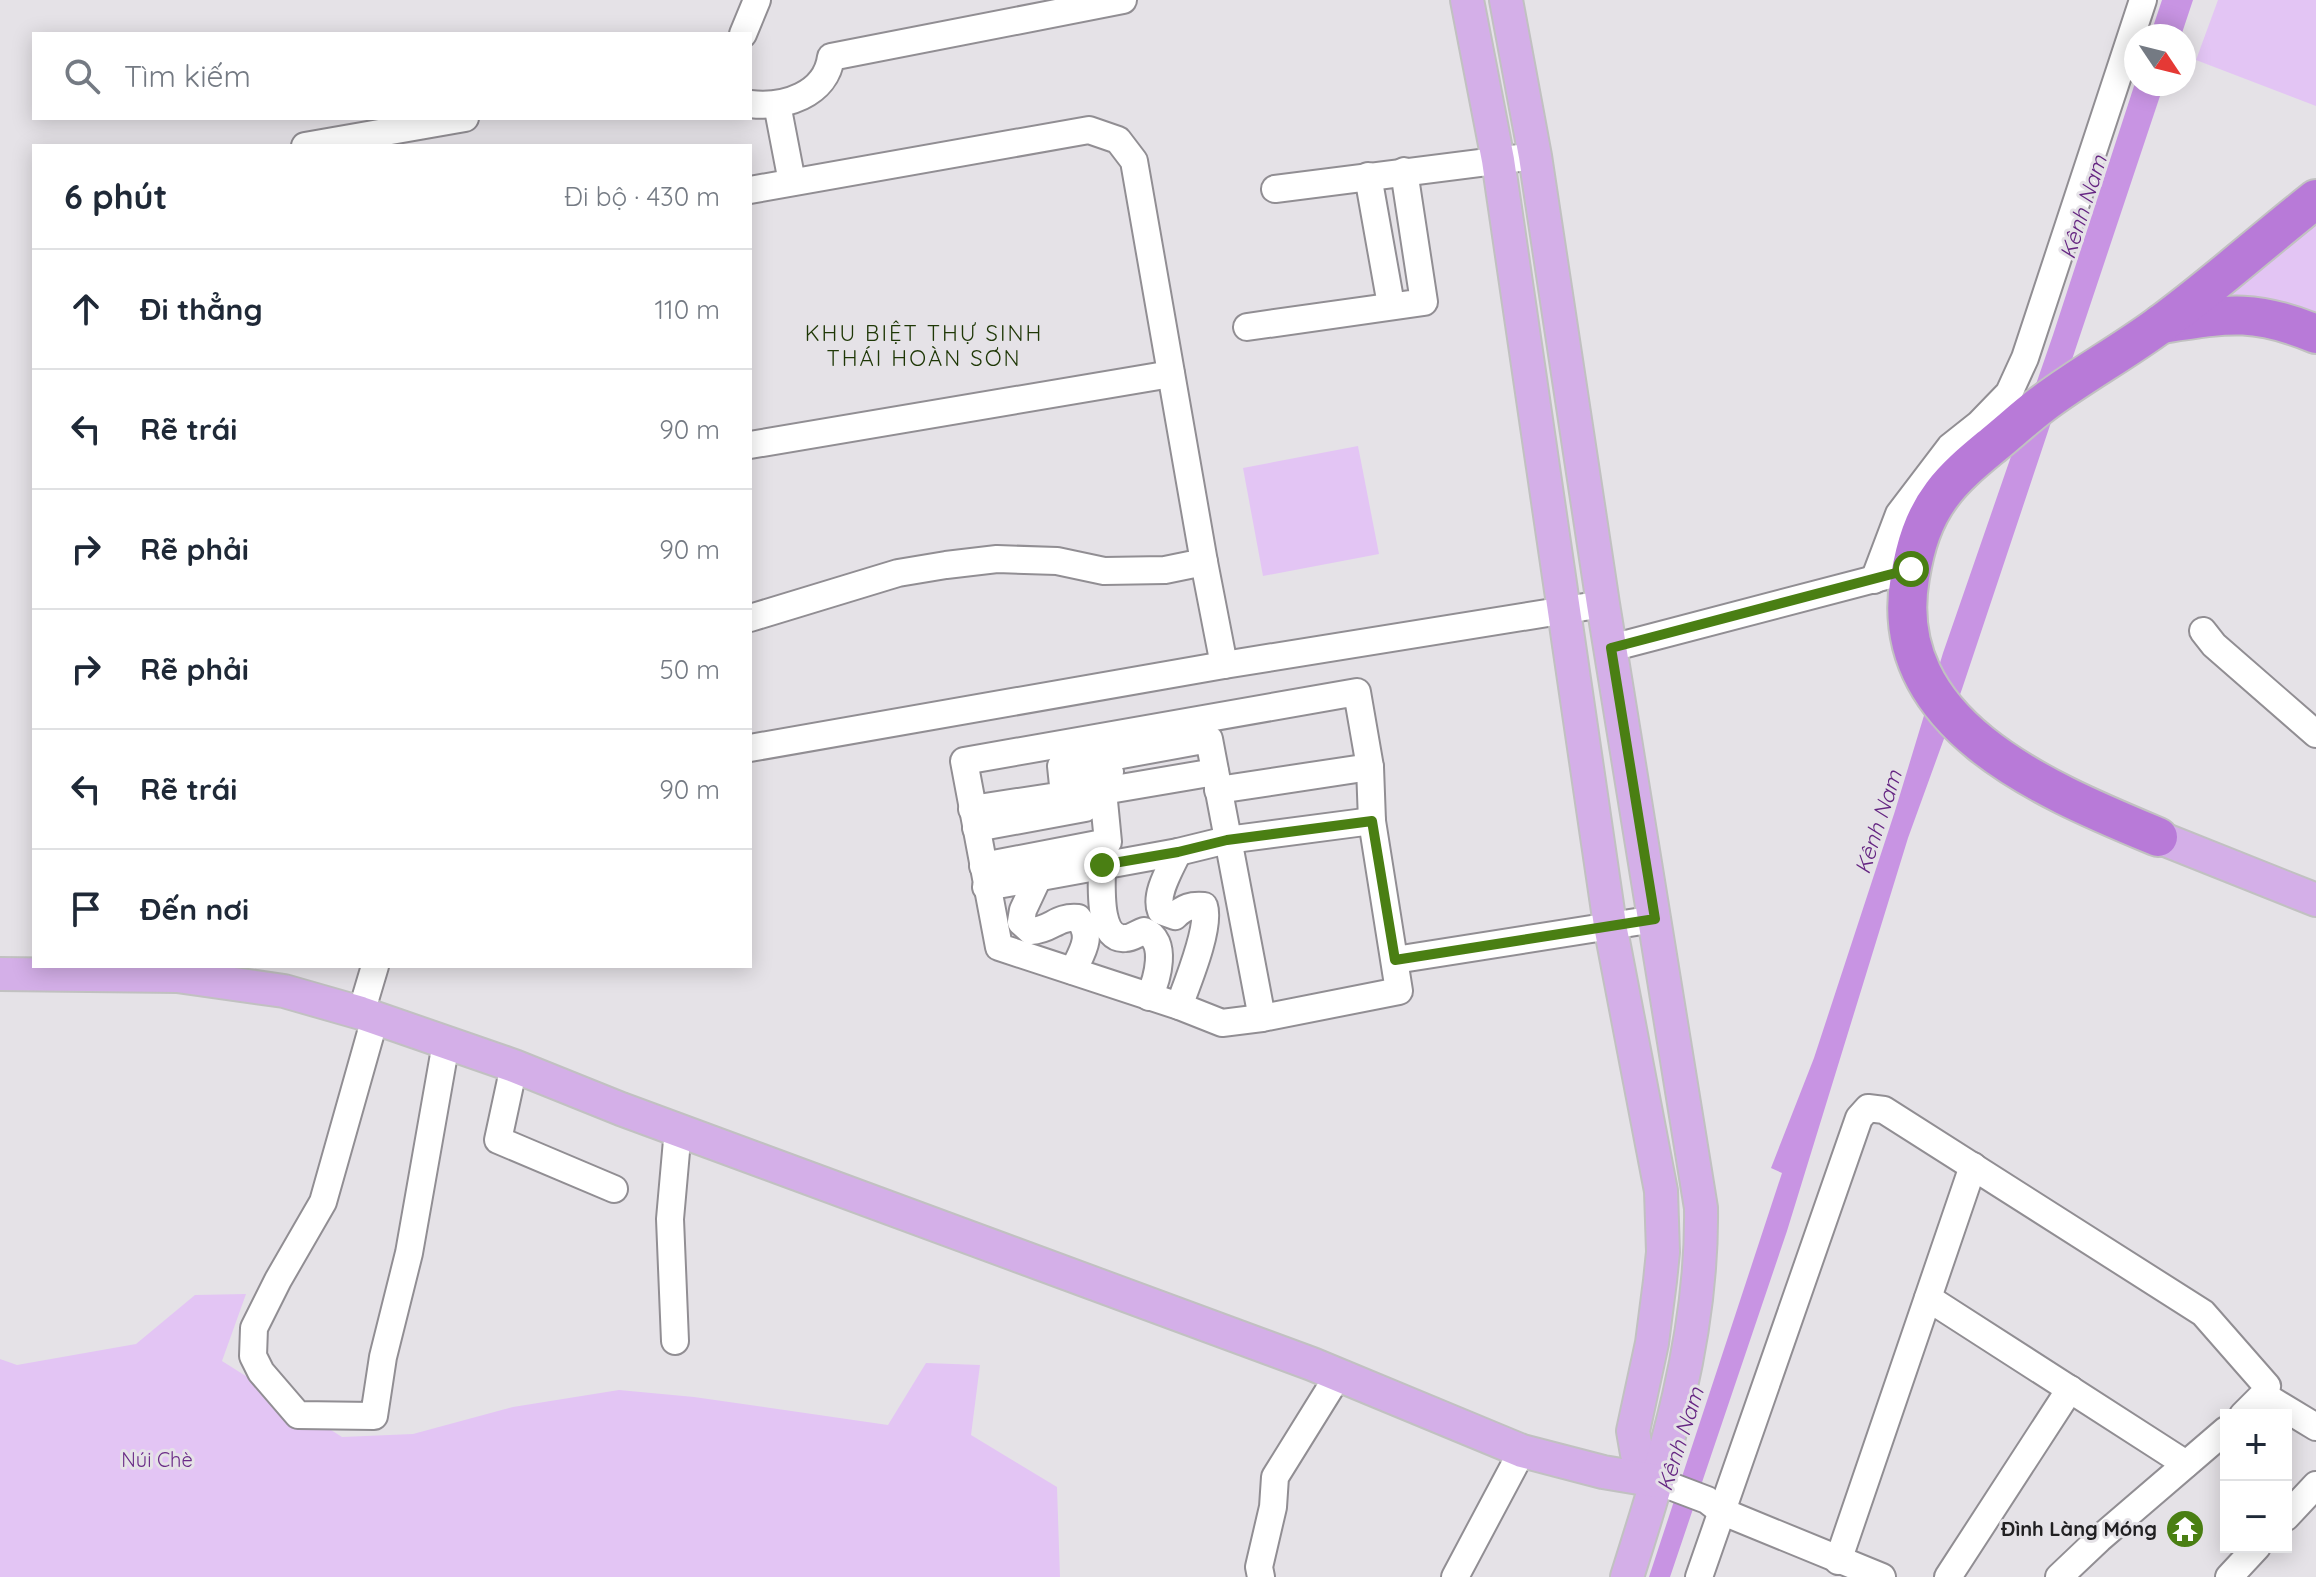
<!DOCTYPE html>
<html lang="vi">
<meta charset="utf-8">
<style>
:root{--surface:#fff;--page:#f6f6f7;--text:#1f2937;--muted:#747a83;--line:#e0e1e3}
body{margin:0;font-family:Quicksand,sans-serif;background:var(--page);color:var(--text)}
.controls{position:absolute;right:24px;bottom:24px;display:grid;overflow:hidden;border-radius:0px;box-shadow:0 4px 20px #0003}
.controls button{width:72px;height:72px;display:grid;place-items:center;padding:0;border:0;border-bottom:2px solid var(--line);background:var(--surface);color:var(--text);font:40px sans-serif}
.compass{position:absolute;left:2124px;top:24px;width:72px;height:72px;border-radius:50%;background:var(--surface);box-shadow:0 4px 20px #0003;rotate:125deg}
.stop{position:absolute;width:24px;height:24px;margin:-18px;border:6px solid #4a7f13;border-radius:50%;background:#fff}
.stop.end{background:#4a7f13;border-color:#fff;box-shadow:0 2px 8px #0008}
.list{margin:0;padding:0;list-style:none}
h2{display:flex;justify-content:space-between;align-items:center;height:104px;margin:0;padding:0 32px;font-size:34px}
h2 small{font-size:26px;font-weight:400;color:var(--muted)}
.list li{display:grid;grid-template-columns:52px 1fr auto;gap:24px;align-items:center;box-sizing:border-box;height:120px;padding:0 32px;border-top:2px solid var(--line)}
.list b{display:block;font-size:30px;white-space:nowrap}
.list em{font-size:26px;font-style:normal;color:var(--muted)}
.icon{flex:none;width:44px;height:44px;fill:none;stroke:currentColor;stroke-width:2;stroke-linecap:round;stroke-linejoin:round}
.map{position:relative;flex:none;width:2316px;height:1577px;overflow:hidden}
.search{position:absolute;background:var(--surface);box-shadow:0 4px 20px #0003;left:32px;top:32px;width:720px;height:88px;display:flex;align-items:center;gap:20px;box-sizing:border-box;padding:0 28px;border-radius:0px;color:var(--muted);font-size:30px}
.panel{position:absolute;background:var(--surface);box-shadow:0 4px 20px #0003;left:32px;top:144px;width:720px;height:824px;border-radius:0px}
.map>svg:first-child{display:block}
.green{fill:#e3c5f4}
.water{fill:#c894e3}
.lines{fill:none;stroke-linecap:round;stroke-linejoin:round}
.minor-casing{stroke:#918e93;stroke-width:30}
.major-casing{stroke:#c1c1c1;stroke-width:36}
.highway-casing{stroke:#c1c1c1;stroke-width:42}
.minor{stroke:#fff;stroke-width:26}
.major{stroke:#d4afe8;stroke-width:32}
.highway{stroke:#b87ad8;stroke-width:38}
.route{stroke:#4a7f13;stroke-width:10}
.labels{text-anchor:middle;stroke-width:6;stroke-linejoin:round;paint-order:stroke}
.park-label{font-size:20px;fill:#6a2b87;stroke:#e5e2e7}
.poi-label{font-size:20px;font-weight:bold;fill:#212022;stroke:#e5e2e7;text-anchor:end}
.water-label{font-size:22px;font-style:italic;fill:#652582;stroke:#e5e2e7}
.neighbourhood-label{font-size:22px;letter-spacing:2px;fill:#1e3706;stroke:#e5e2e7}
</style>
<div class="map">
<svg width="2316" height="1577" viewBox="0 0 2316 1577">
<rect width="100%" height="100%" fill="#e5e2e7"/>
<g class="green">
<polygon points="2218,0 2316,0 2316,106 2196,60"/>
<polygon points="2316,216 2316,314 2274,301 2214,295"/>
<polygon points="1358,446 1379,554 1263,576 1243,468"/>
<polygon points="246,1294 222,1361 342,1437 413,1434 513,1407 619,1390 694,1397 888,1425 926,1363 980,1365 971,1435 1057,1487 1060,1577 0,1577 0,1359 17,1365 136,1344 195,1295"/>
</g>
<g class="water">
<polygon points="2162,0 2193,0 2181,36 2150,36"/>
<polygon points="2136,80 2136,84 2164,84 1962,689 1908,838 1787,1231 1670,1577 1649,1577 1782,1173 1771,1168 1814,1058 1895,811 1943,653 2053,335"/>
</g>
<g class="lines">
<g class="minor-casing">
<g id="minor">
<polyline points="743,34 757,0"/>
<path d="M750,104c34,4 76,-9 81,-47l292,-57"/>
<polyline points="777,104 792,182"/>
<polyline points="305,146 465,118"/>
<polyline points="1368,176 1391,305"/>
<polyline points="1275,189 1535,156"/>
<polyline points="750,190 1089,130 1118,140 1134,161 1204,562 1165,570 1104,571 1057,561 997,559 946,565 898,573 750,618"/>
<polyline points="1247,327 1424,302 1404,171"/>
<polyline points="750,445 1171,374"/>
<polyline points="1204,562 1224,665"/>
<polyline points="1874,580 1899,514 1950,447 1979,424 2009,393 2025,358 2143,0"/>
<polyline points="2203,631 2214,645 2316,734"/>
<polyline points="1611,648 1890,575"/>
<polygon points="1357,692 1370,767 1372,821 1399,991 1262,1018 1222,1023 1179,1006 999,947 964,761"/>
<polyline points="750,748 1224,665 1603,604"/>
<polyline points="1218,790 1370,767"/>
<polyline points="972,809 1064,795 1061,766 1209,739 1262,1018"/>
<polyline points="976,828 1085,808 1081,777 1110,772"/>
<path d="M1178,852c-7,16 -24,42 -17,59l14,5c9,-9 16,-11 29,-10 7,21 -17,78 -25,100"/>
<path d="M1102,865c0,19 -5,77 24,73 6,0 12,-5 18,-7 25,9 13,49 5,66"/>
<polyline points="983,866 1108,842 1103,791 1215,772"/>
<path d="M1038,878l-15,32 -2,12 10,9c21,-1 25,-15 47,-13 16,18 4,34 -5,53"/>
<polyline points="986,887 1178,852 1227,840 1372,821"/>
<polyline points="1395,960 1655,919"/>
<polyline points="361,1013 375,966"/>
<polyline points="375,1018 323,1202 278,1280 254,1328 253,1356 261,1372 298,1415 374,1416 383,1357 409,1253 446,1043"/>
<polyline points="514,1066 498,1140 614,1189"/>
<polyline points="1928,1298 2186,1464"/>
<polyline points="675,1341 670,1219 678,1129"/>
<polyline points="2263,1395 2316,1427"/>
<polyline points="1657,1481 1707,1500 1721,1511 1882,1577"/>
<polyline points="2286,1517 2316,1485"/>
<polyline points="1838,1561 1973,1166"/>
<polyline points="1261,1577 1259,1567 1273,1507 1275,1477 1339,1374"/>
<polyline points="1455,1577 1522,1451"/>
<polyline points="1699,1577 1859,1118 1868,1108 1884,1110 2203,1313 2267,1386 2263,1395 2243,1415"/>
<polyline points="1948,1577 2070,1389"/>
<polyline points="2059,1577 2099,1539 2226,1430"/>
<polyline points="2229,1577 2257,1547"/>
</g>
</g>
<g class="major-casing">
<g id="major">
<polyline points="1467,0 1498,160 1610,925 1661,1191 1663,1252 1660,1281 1652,1343 1633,1431 1637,1454 1657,1481"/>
<path d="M1506,0l29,156 68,448 98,604c2,128 -36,249 -74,369"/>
<polyline points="2158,837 2316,900"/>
<polyline points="0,974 177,976 284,991 361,1013 514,1066 621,1109 1312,1364 1522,1451 1603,1472 1657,1481"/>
</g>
</g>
<g class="highway-casing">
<g id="highway">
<path d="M2161,324c66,-10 92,-16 155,10"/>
<path d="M2158,837c-110,-46 -274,-112 -248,-260 5,-30 13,-58 32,-83 14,-19 34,-35 52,-50 16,-13 31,-27 47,-39 38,-29 81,-52 120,-81 53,-39 103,-84 155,-125"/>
</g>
</g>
<use href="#minor" class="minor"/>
<use href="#major" class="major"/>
<use href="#highway" class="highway"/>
</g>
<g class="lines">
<polyline class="route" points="1102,865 1178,852 1227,840 1372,821 1395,960 1655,919 1611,648 1911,569"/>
</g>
<defs>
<g id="temple-disc" transform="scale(2)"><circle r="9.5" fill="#4a7f13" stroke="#e5e2e7"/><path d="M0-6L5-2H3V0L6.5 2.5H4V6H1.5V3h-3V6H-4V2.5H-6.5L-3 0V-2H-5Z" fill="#fff"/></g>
</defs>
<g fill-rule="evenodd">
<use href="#temple-disc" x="2185" y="1529"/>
</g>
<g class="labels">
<g class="park-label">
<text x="157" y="1467">Núi Chè</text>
</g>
<g class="poi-label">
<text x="2157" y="1536">Đình Làng Móng</text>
</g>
<g class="water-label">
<text transform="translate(2083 207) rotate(-72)" y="8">Kênh Nam</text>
<text transform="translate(1878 822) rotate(-72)" y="8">Kênh Nam</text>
<text transform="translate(1680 1439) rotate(-72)" y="8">Kênh Nam</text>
</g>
<g class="neighbourhood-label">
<text x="924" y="341">KHU BIỆT THỰ SINH<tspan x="924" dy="25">THÁI HOÀN SƠN</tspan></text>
</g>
</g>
</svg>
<div class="controls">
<button>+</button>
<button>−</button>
</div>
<svg class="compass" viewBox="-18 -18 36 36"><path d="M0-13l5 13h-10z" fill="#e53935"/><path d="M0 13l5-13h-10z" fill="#747a83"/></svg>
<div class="stop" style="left:1911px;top:569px"></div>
<div class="stop end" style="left:1102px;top:865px"></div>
<div class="search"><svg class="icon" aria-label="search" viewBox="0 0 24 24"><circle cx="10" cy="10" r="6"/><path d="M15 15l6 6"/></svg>Tìm kiếm</div>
<section class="panel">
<h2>6 phút<small>Đi bộ · 430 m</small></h2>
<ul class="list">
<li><svg class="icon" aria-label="ahead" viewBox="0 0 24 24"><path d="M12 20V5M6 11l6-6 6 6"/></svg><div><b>Đi thẳng</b></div><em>110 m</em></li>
<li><svg class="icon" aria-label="left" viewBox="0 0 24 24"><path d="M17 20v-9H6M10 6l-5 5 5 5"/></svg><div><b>Rẽ trái</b></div><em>90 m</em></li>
<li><svg class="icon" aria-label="right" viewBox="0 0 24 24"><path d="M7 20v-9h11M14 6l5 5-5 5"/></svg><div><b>Rẽ phải</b></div><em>90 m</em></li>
<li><svg class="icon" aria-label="right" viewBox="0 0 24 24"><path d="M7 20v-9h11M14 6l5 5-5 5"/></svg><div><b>Rẽ phải</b></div><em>50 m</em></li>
<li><svg class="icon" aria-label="left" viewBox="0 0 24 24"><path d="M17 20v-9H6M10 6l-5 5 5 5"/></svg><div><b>Rẽ trái</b></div><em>90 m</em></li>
<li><svg class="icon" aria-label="arrive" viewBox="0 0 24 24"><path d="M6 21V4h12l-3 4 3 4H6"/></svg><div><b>Đến nơi</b></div></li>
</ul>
</section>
</div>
